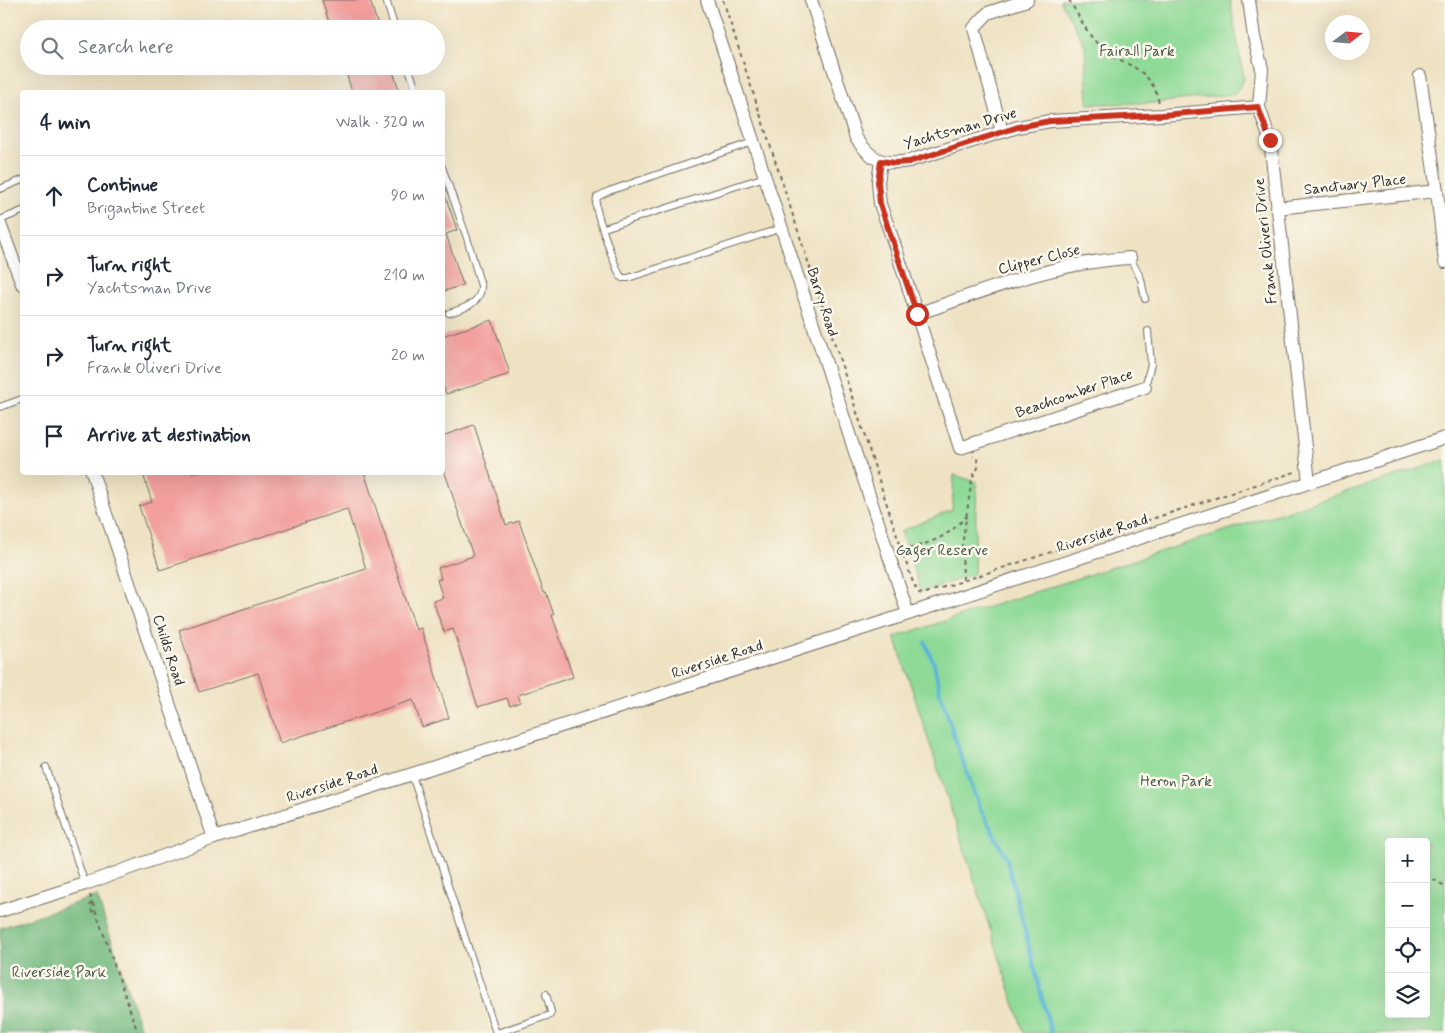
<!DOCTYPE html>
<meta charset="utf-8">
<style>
:root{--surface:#fff;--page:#f2f2f3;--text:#1f2937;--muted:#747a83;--line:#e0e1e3}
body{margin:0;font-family:Mynerve,sans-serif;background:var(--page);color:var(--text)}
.controls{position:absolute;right:15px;bottom:15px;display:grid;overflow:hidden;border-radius:5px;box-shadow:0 5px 20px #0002}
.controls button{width:45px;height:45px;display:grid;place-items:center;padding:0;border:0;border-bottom:1px solid var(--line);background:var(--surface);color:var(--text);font:25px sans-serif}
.compass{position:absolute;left:1325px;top:15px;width:45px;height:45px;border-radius:50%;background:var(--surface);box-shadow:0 5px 20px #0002;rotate:74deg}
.stop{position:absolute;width:15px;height:15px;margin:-11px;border:4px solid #c8321e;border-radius:50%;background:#fff}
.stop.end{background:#c8321e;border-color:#fff;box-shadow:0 1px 5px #0008}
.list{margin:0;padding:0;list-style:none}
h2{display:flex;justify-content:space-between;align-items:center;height:65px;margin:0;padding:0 20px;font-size:21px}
h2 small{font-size:16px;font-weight:400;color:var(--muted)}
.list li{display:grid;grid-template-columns:32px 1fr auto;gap:15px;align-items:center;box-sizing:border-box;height:80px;padding:0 20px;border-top:1px solid var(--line)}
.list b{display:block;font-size:19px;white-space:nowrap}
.list p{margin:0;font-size:16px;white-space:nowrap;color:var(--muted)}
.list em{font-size:16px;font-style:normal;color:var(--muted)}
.icon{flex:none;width:28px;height:28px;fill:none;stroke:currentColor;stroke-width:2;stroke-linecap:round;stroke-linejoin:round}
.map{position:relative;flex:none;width:1445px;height:1033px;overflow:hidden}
.search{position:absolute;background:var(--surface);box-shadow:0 5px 20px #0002;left:20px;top:20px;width:425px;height:55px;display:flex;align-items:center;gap:12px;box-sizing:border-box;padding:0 18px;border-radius:28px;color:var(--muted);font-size:19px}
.panel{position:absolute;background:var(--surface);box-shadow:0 5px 20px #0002;left:20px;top:90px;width:425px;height:385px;border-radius:5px}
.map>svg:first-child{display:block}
.green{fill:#8fda97;stroke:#5d8261;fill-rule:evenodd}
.forest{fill:#73ba80;stroke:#4f7256}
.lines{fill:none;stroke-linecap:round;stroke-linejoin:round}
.stream{stroke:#59b5d7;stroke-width:4}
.building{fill:#f29f9e}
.service-casing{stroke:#6f6b60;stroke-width:8}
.minor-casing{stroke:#6f6b60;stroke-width:14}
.path{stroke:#6f6b60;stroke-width:2;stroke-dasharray:4 4;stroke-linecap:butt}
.service{stroke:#fff;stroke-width:6}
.minor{stroke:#fff;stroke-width:12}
.route{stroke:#c8321e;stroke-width:6}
.labels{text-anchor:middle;stroke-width:5;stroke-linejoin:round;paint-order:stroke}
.park-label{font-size:15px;fill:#445746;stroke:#fbf7ec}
.street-label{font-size:15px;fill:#2b2b2b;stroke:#fbf7ec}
</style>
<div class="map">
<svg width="1445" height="1033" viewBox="0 0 1445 1033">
<rect width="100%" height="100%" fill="#fbf7ec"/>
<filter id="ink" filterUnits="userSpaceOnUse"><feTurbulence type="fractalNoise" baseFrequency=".02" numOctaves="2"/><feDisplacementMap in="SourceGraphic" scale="10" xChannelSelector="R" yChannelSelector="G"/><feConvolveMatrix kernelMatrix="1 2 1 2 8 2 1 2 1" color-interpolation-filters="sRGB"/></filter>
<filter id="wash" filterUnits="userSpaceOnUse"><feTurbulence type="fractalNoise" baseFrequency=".0096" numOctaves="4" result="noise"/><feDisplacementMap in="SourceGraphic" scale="20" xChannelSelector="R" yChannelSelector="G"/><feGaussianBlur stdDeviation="1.12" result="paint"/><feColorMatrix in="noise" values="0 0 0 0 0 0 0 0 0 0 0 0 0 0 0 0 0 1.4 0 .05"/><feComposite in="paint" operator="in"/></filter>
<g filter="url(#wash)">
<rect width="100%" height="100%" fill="#eee2c3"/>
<g class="green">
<polygon points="1060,0 1230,0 1244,79 1235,94 1154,103 1088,104 1085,46"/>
<path d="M1445,460v573h-421l-129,-396zM1389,842h37v172h-37z"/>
<polygon points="954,475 977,482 974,574 921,592 901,531 952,510"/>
</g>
<polygon class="forest" points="97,896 142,1033 0,1033 0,928"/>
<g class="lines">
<polyline class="stream" points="925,642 934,664 940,693 959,751 980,808 1006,857 1051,1033"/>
</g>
<g id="blocks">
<g class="building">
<polygon points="322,0 370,0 379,29 331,29"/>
<polygon points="344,66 391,66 400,92 352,92"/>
<polygon points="442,192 444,192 457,230 446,234 463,285 442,292"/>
<polygon points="492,320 510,374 446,394 442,384 442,336"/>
<polygon points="474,425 506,525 519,521 544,593 546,592 554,615 552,615 573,677 518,695 520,702 510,706 507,698 478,707 453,629 444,632 433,601 443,598 437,580 441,579 438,568 473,556 442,464 442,436"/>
<polygon points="148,472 364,472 416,630 421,628 449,718 422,727 413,700 280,743 258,673 199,692 179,630 366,569 347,509 160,570 139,506 152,502 143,474"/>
</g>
</g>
</g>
<g filter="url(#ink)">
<use href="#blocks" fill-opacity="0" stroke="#6f6b60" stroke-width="1"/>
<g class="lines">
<g class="service-casing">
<g id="service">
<polyline points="386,0 395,29"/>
<polyline points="408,66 417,92"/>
<path d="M753,142l-144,49 -12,6c0,3 -1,4 -1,8 1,10 20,66 26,73h6l154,-50"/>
<path d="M442,167l25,71 14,48c1,17 -18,23 -32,27"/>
<polyline points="0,189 22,180"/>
<polyline points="0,220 22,211"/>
<polyline points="604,228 765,177"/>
<polyline points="1130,258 1141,279 1145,299"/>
<polyline points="1145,387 1151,364 1148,331"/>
<polyline points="0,407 22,399"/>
<polyline points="46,767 85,884"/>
<polyline points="412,775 496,1033"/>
<polyline points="497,1033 550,1015 551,1012 546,994"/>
</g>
</g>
<g class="minor-casing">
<g id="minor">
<polyline points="707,0 908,614"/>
<path d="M811,0l45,138c16,23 26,27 53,23l109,-34 32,-6 112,-6 97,-8"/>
<polyline points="1249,0 1254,37 1262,69 1259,107 1270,140 1309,482"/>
<polyline points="1420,76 1437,191 1445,262"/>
<polyline points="1002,132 974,28 988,13 1027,0"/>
<polyline points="881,161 878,182 880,204 894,243 960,448 1145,387"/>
<polyline points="1277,208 1437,191"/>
<polyline points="0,224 22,284"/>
<path d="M917,314c69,-24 139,-52 213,-56"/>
<polyline points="92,472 214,838"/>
<polyline points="0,911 85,884 214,838 908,614 1445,438"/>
</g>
</g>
<g class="path">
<polyline points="723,0 902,551 914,585 919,593 923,594 1295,472"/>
<path d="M1069,0c9,14 20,38 33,48 25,20 49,18 57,55"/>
<path d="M902,551c31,-10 42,-11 65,-35"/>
<polyline points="963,580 962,546 972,478 978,468 977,459 973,456"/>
<polyline points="1426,875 1445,886"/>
<polyline points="90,895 138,1033"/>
<polyline points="92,902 90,905 92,911 97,913"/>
</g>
<use href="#service" class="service"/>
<use href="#minor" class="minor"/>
</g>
</g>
<g class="lines" filter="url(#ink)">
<polyline class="route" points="917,314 880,204 878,182 881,161 895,163 909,162 1018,127 1050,121 1162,115 1258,107 1270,140"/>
</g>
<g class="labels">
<g class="park-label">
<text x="1137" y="56">Fairall Park</text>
<text x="942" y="555">Gager Reserve</text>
<text x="1176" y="786">Heron Park</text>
<text x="59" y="977">Riverside Park</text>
</g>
<g class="street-label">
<text transform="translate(960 128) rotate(-16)" y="5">Yachtsman Drive</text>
<text transform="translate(1355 184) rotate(-6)" y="5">Sanctuary Place</text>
<text transform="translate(1265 241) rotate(-96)" y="5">Frank Oliveri Drive</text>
<text transform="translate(1039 259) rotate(-14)" y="5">Clipper Close</text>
<text transform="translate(823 302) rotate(72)" y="5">Barry Road</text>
<text transform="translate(1074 393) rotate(-19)" y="5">Beachcomber Place</text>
<text transform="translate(1102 533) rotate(-18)" y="5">Riverside Road</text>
<text transform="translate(169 650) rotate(72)" y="5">Childs Road</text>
<text transform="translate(717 659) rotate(-18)" y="5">Riverside Road</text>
<text transform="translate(332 783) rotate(-18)" y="5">Riverside Road</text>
</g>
</g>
</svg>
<div class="controls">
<button>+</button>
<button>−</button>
<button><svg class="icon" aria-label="locate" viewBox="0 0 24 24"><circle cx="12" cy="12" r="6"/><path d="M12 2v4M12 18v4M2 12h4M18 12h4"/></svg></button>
<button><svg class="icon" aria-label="layers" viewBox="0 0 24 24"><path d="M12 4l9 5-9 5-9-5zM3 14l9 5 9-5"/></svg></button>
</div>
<svg class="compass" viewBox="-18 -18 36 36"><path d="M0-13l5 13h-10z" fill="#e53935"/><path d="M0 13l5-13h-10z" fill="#747a83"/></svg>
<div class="stop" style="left:917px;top:314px"></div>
<div class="stop end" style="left:1270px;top:140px"></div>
<div class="search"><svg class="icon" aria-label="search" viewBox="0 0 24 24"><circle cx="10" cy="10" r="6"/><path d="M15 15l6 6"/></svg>Search here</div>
<section class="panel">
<h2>4 min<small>Walk · 320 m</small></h2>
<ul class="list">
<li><svg class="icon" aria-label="ahead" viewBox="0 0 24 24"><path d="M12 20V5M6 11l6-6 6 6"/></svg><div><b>Continue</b><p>Brigantine Street</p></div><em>90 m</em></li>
<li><svg class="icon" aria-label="right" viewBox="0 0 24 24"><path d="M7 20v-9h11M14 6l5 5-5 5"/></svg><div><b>Turn right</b><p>Yachtsman Drive</p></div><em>210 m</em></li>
<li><svg class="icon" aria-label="right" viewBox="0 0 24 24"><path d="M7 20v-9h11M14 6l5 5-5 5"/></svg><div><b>Turn right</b><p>Frank Oliveri Drive</p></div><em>20 m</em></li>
<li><svg class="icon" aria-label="arrive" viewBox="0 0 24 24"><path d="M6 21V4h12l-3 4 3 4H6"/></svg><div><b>Arrive at destination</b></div></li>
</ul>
</section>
</div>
